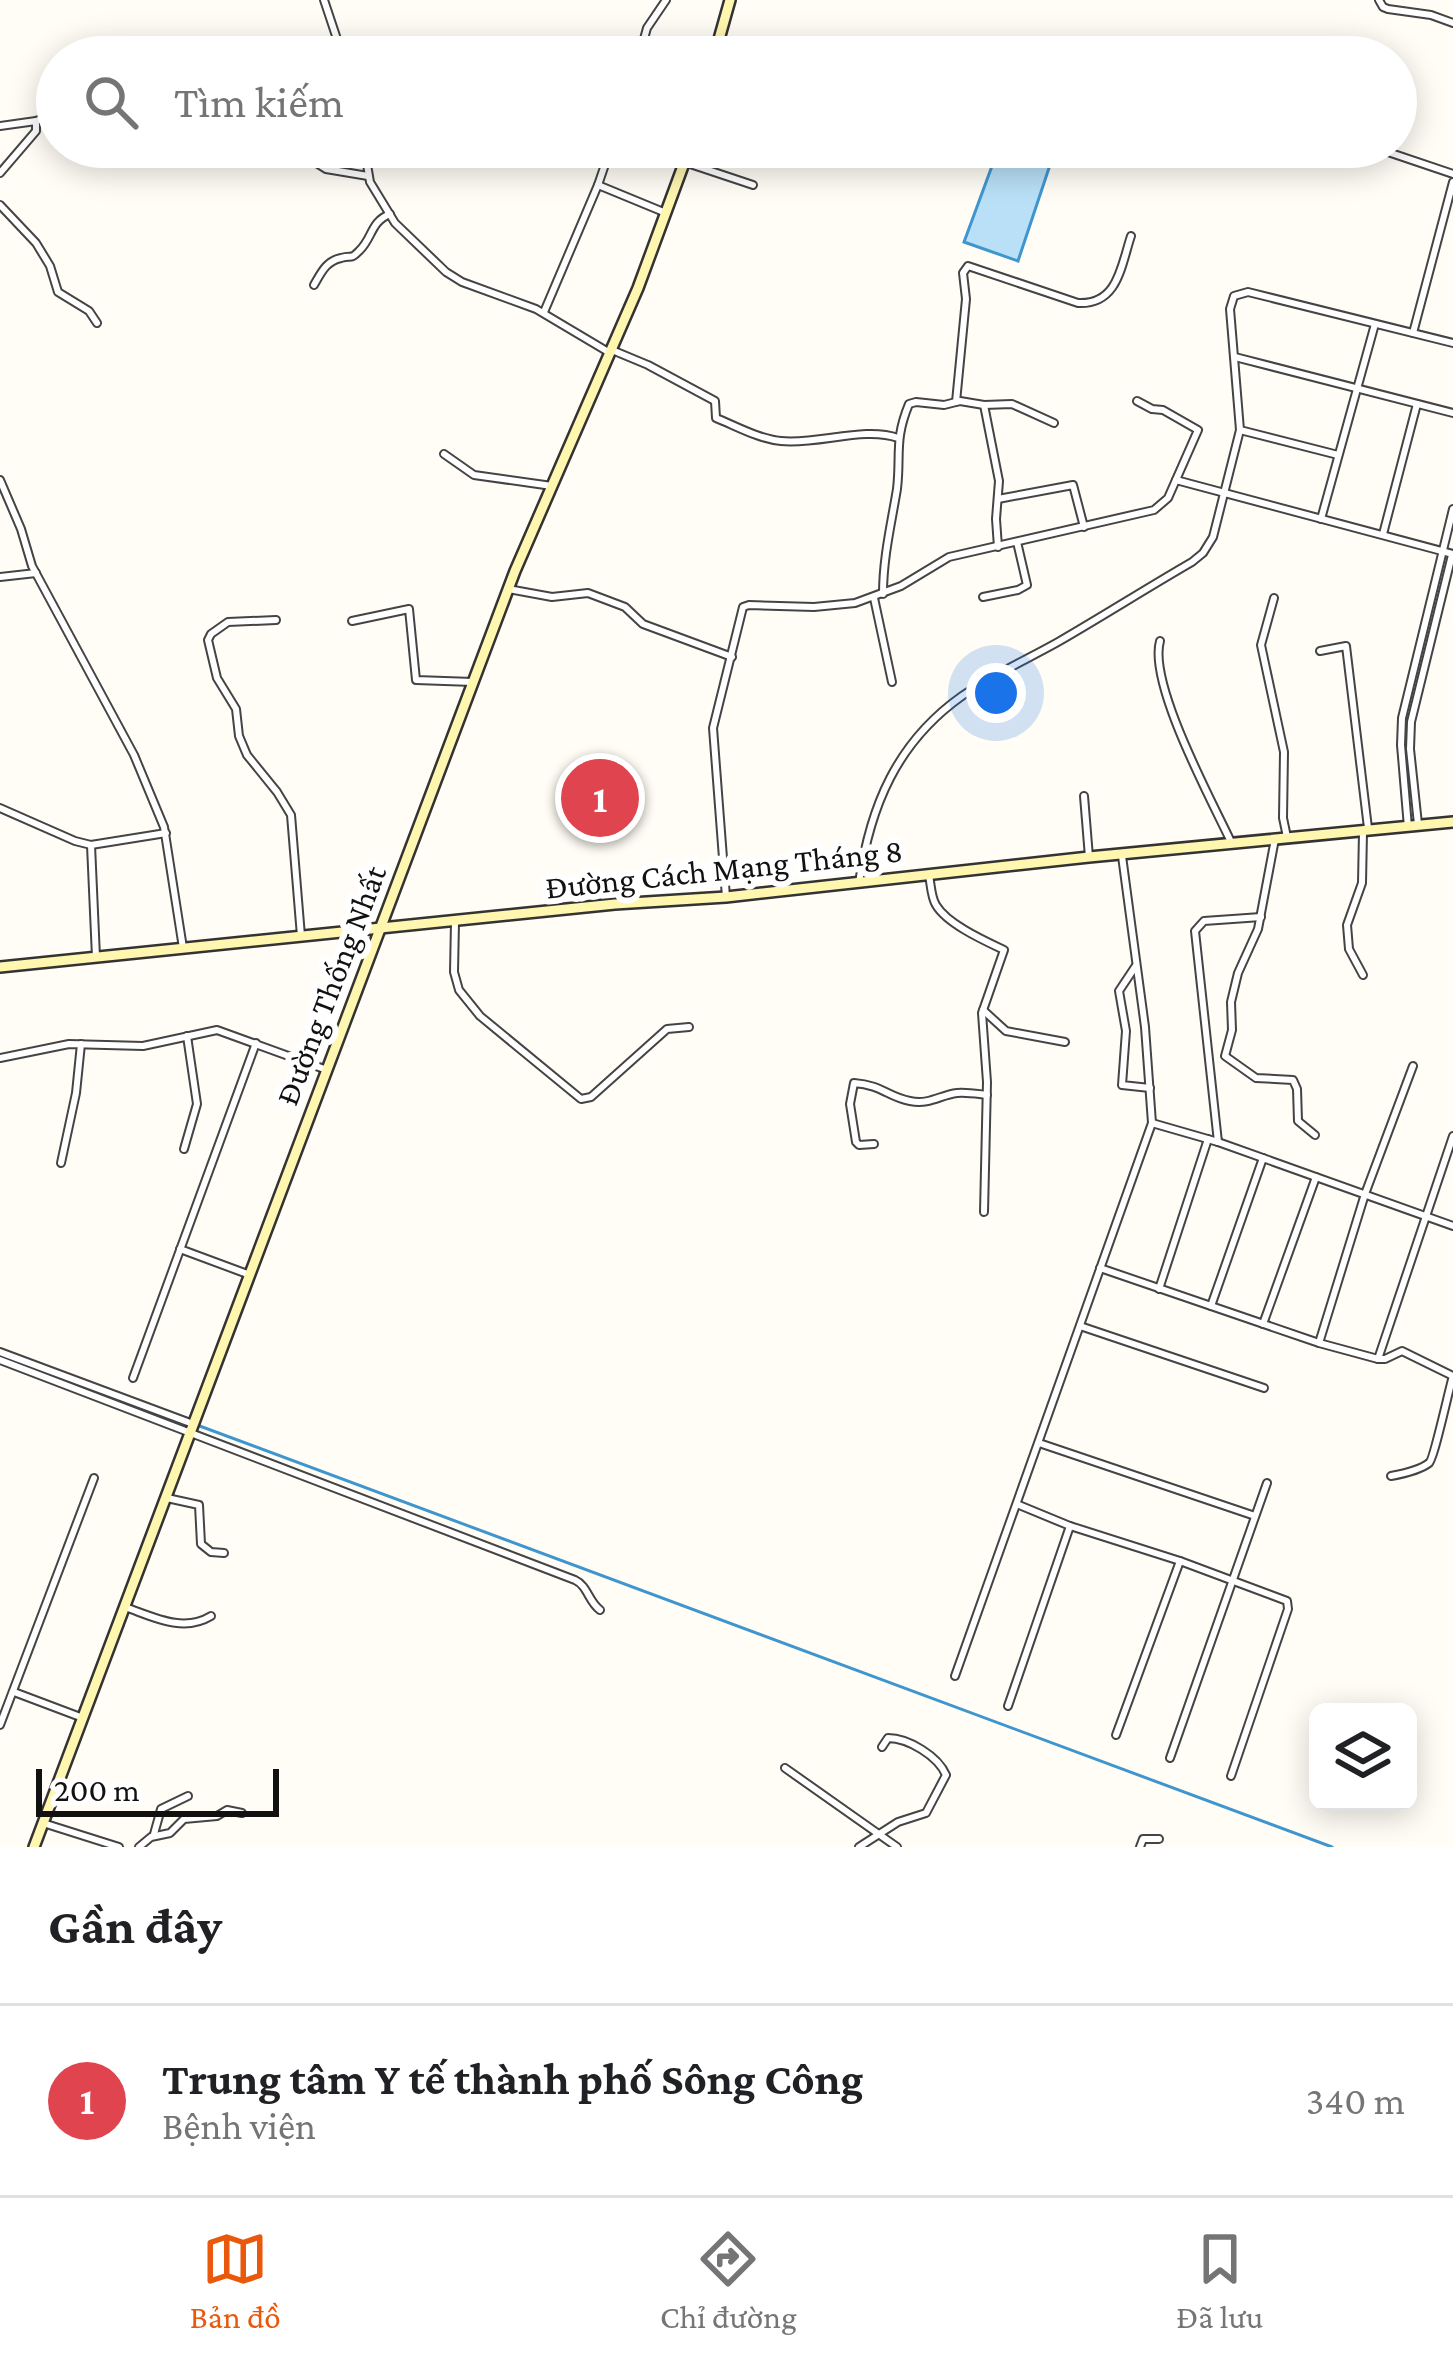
<!DOCTYPE html>
<html lang="vi">
<meta charset="utf-8">
<style>
:root{--surface:#fff;--page:#f2f2f2;--text:#202124;--muted:#757577;--line:#e0e0e0;--accent:#ea580c}
body{margin:0;font-family:"Crimson Pro",serif;background:var(--page);color:var(--text)}
.controls{position:absolute;right:36px;bottom:36px;display:grid;overflow:hidden;border-radius:18px;box-shadow:0 6px 30px #0003}
.controls button{width:108px;height:108px;display:grid;place-items:center;padding:0;border:0;border-bottom:3px solid var(--line);background:var(--surface);color:var(--text);font:60px sans-serif}
.scale{position:absolute;left:36px;bottom:30px;width:243px;box-sizing:border-box;padding-left:12px;border:6px solid #111;border-top:0;font-size:33px;line-height:42px;white-space:nowrap;color:#111;-webkit-text-stroke:9px #fff;paint-order:stroke}
.you{position:absolute;left:996px;top:693px;width:42px;height:42px;margin:-30px;border:9px solid #fff;border-radius:50%;background:#1a73e8;box-shadow:0 0 0 18px #1a73e833}
.badge{display:grid;place-items:center;width:78px;height:78px;border-radius:50%;background:var(--accent);color:#fff;font-size:39px;font-weight:700}
.pin{position:absolute;translate:-50% -50%;border:6px solid #fff;box-shadow:0 3px 12px #0006}
.list{margin:0;padding:0;list-style:none}
h2{display:flex;justify-content:space-between;align-items:center;height:156px;margin:0;padding:0 48px;font-size:51px}
h2 small{font-size:39px;font-weight:400;color:var(--muted)}
.list li{display:grid;grid-template-columns:78px 1fr auto;gap:36px;align-items:center;box-sizing:border-box;height:192px;padding:0 48px;border-top:3px solid var(--line)}
.list b{display:block;font-size:45px;white-space:nowrap}
.list p{margin:0;font-size:39px;white-space:nowrap;color:var(--muted)}
.list em{font-size:39px;font-style:normal;color:var(--muted)}
.icon{flex:none;width:66px;height:66px;fill:none;stroke:currentColor;stroke-width:2;stroke-linecap:round;stroke-linejoin:round}
.map{position:relative;flex:none;width:1453px;height:1847px;overflow:hidden}
.search{position:absolute;background:var(--surface);box-shadow:0 6px 30px #0003;left:36px;right:36px;top:36px;height:132px;display:flex;align-items:center;gap:30px;box-sizing:border-box;padding:0 42px;border-radius:66px;color:var(--muted);font-size:45px}
.sheet{height:348px;background:var(--surface)}
nav{display:flex;justify-content:space-around;align-items:center;box-sizing:border-box;height:168px;border-top:3px solid var(--line);background:var(--surface);font-size:33px;color:var(--muted)}
nav a{display:grid;justify-items:center;gap:6px}
nav .on{color:var(--accent)}
.map>svg:first-child{display:block}
.water{fill:#b9e0f7;stroke:#3f96cf;stroke-width:3}
.lines{fill:none;stroke-linecap:round;stroke-linejoin:round}
.stream{stroke:#3f96cf;stroke-width:3}
.street-casing{stroke:#444;stroke-width:10}
.secondary-casing{stroke:#333;stroke-width:14}
.street{stroke:#fff;stroke-width:6}
.secondary{stroke:#fff6b0;stroke-width:9}
.labels{text-anchor:middle;stroke-width:12;stroke-linejoin:round;paint-order:stroke}
.street-label{font-size:33px;fill:#111;stroke:#fff}
</style>
<div class="map">
<svg width="1453" height="1847" viewBox="0 0 1453 1847">
<rect width="100%" height="100%" fill="#fffdf5"/>
<polygon class="water" points="999,147 1056,147 1018,261 964,242"/>
<g class="lines">
<polyline class="stream" points="197,1425 1332,1847"/>
<g class="street-casing">
<g id="street">
<polyline points="324,0 343,57"/>
<polyline points="1379,0 1383,7 1388,9 1431,15 1453,23"/>
<polyline points="639,57 647,28 666,0"/>
<polyline points="0,126 36,121 57,113"/>
<polyline points="291,147 326,169 368,176"/>
<polyline points="364,147 370,182 395,223 446,272 462,282 536,309 610,353"/>
<polyline points="1382,150 1453,174"/>
<polyline points="684,162 753,185"/>
<polyline points="0,173 36,131 36,121"/>
<polyline points="598,185 666,213"/>
<polyline points="0,205 36,243 50,266 58,292 89,311 97,323"/>
<path d="M314,285c7,-12 12,-24 27,-27 11,-3 9,2 18,-7 14,-13 11,-29 31,-37"/>
<polyline points="544,312 598,185 611,147"/>
<polyline points="1413,333 1453,182"/>
<path d="M612,350l36,15 67,36 1,17c20,8 43,21 65,23 37,4 83,-15 117,-3"/>
<polyline points="1235,357 1453,413"/>
<path d="M956,402l10,-103 -3,-26 5,-7 110,37c40,2 43,-37 53,-67"/>
<polyline points="984,405 999,481 996,519 998,547"/>
<polyline points="1240,430 1338,455"/>
<polyline points="444,454 474,475 552,486"/>
<polyline points="0,480 21,529 32,566 134,755 164,827 183,948"/>
<polyline points="1176,480 1453,554"/>
<polyline points="998,499 1073,485 1084,527"/>
<polyline points="1321,519 1375,324"/>
<polyline points="1383,534 1417,404"/>
<polyline points="0,577 36,573"/>
<polyline points="508,589 552,597 588,593 625,607 643,624 732,657"/>
<path d="M883,594c0,-36 8,-69 14,-105 4,-34 -3,-49 12,-85l7,-2 28,3 16,-4 24,4 28,-1 42,19"/>
<polyline points="983,597 1018,590 1027,585 1017,542"/>
<polyline points="874,598 892,682"/>
<polyline points="1274,598 1261,645 1284,752 1283,818 1287,837"/>
<polyline points="276,620 228,622 211,634 208,640 217,678 236,709 239,736 247,755 277,792 291,815 301,936"/>
<polyline points="352,621 409,609 416,680 473,682"/>
<path d="M1160,641c-12,43 52,160 72,203"/>
<polyline points="1320,651 1346,646 1368,828"/>
<polyline points="1084,796 1089,857"/>
<polyline points="0,808 75,841 91,845 166,833"/>
<polyline points="1418,824 1410,749 1411,722 1452,555"/>
<polyline points="1408,827 1401,745 1402,718 1453,509"/>
<polyline points="1363,832 1362,883 1347,925 1349,949 1363,975"/>
<polyline points="1275,839 1258,929 1238,973 1231,1002 1232,1030 1225,1056 1256,1078 1293,1080 1297,1089 1298,1121 1315,1135"/>
<polyline points="91,845 96,957"/>
<path d="M929,875c2,10 2,22 7,30 11,19 49,36 68,45l-22,63 5,69 -3,130"/>
<path d="M859,883c11,-77 38,-141 103,-187 30,-21 64,-36 96,-54 45,-26 89,-54 134,-80l11,-9 10,-16 27,-107 -10,-121 4,-13 14,-4 205,51"/>
<polyline points="726,897 713,728 743,607 749,605 814,607 855,603 901,586 949,557 1154,510 1168,498 1198,430 1163,410 1152,409 1137,401"/>
<polyline points="455,922 454,972 459,990 480,1016 581,1099 591,1097 667,1029 689,1027"/>
<polyline points="1135,967 1119,991 1126,1031 1122,1085 1150,1088"/>
<polyline points="983,1010 1006,1031 1065,1042"/>
<polyline points="0,1058 69,1044 143,1046 217,1030 327,1070"/>
<polyline points="1152,1123 1218,1142 1453,1226"/>
<polyline points="1218,1142 1195,931 1204,921 1261,917"/>
<path d="M874,1144l-15,1 -3,-3 -6,-38 4,-21c28,2 34,14 56,18 20,4 30,-6 47,-8 9,-1 21,1 30,2"/>
<polyline points="184,1149 197,1104 187,1036"/>
<polyline points="61,1163 76,1093 81,1044"/>
<polyline points="180,1249 250,1275"/>
<path d="M1100,1268l219,75 59,16h7l17,-8 51,25c-4,13 -19,83 -24,87 -9,7 -27,11 -38,13"/>
<polyline points="1159,1289 1208,1139"/>
<polyline points="1211,1306 1263,1158"/>
<polyline points="1263,1324 1316,1177"/>
<polyline points="1080,1326 1264,1388"/>
<polyline points="1319,1343 1365,1194 1413,1066"/>
<polyline points="0,1352 193,1424"/>
<polyline points="1378,1359 1453,1136"/>
<path d="M0,1360l575,220c13,6 13,21 25,30"/>
<polyline points="133,1378 256,1043"/>
<polyline points="1039,1443 1255,1516"/>
<polyline points="167,1498 199,1505 201,1544 211,1552 224,1553"/>
<polyline points="1019,1505 1070,1526 1180,1561 1287,1601 1288,1609 1231,1776"/>
<path d="M125,1607c29,10 58,26 86,9"/>
<polyline points="955,1676 1152,1123 1145,1027 1122,856"/>
<polyline points="14,1692 83,1718"/>
<polyline points="1008,1706 1070,1526"/>
<polyline points="0,1725 94,1478"/>
<polyline points="1116,1735 1180,1561"/>
<polyline points="1170,1758 1267,1483"/>
<polyline points="785,1768 897,1847"/>
<polyline points="43,1823 119,1847"/>
<polyline points="154,1834 161,1809 188,1796"/>
<polyline points="139,1847 151,1837 170,1833 184,1819 217,1816 227,1810 242,1813"/>
<path d="M859,1847l39,-25 28,-9 20,-38c-8,-19 -38,-37 -58,-37l-6,9"/>
<polyline points="1140,1847 1143,1839 1159,1839"/>
</g>
</g>
<g class="secondary-casing">
<g id="secondary">
<polyline points="714,57 730,0"/>
<polyline points="0,967 615,904 726,897 1089,857 1453,822"/>
<polyline points="34,1847 515,571 638,288 690,147"/>
</g>
</g>
<use href="#street" class="street"/>
<use href="#secondary" class="secondary"/>
</g>
<g class="labels">
<g class="street-label">
<text transform="translate(724 868) rotate(-6)" y="12">Đường Cách Mạng Tháng 8</text>
<text transform="translate(330 985) rotate(-69)" y="12">Đường Thống Nhất</text>
</g>
</g>
</svg>
<div class="controls">
<button><svg class="icon" aria-label="layers" viewBox="0 0 24 24"><path d="M12 4l9 5-9 5-9-5zM3 14l9 5 9-5"/></svg></button>
</div>
<div class="scale">200 m</div>
<div class="you"></div>
<div class="pin badge" style="left:600px;top:798px;background:#e0444e">1</div>
<div class="search"><svg class="icon" aria-label="search" viewBox="0 0 24 24"><circle cx="10" cy="10" r="6"/><path d="M15 15l6 6"/></svg>Tìm kiếm</div>
</div>
<section class="sheet">
<h2>Gần đây<small></small></h2>
<ul class="list">
<li><span class="badge" style="background:#e0444e">1</span><div><b>Trung tâm Y tế thành phố Sông Công</b><p>Bệnh viện</p></div><em>340 m</em></li>
</ul>
</section>
<nav>
<a class="on"><svg class="icon" aria-label="map" viewBox="0 0 24 24"><path d="M3 6l6-2 6 2 6-2v14l-6 2-6-2-6 2zM9 4v14M15 6v14"/></svg>Bản đồ</a>
<a><svg class="icon" aria-label="directions" viewBox="0 0 24 24"><path d="M12 3l9 9-9 9-9-9zM9 14v-3h6M13 9l2 2-2 2"/></svg>Chỉ đường</a>
<a><svg class="icon" aria-label="saved" viewBox="0 0 24 24"><path d="M7 4h10v16l-5-4-5 4z"/></svg>Đã lưu</a>
</nav>
